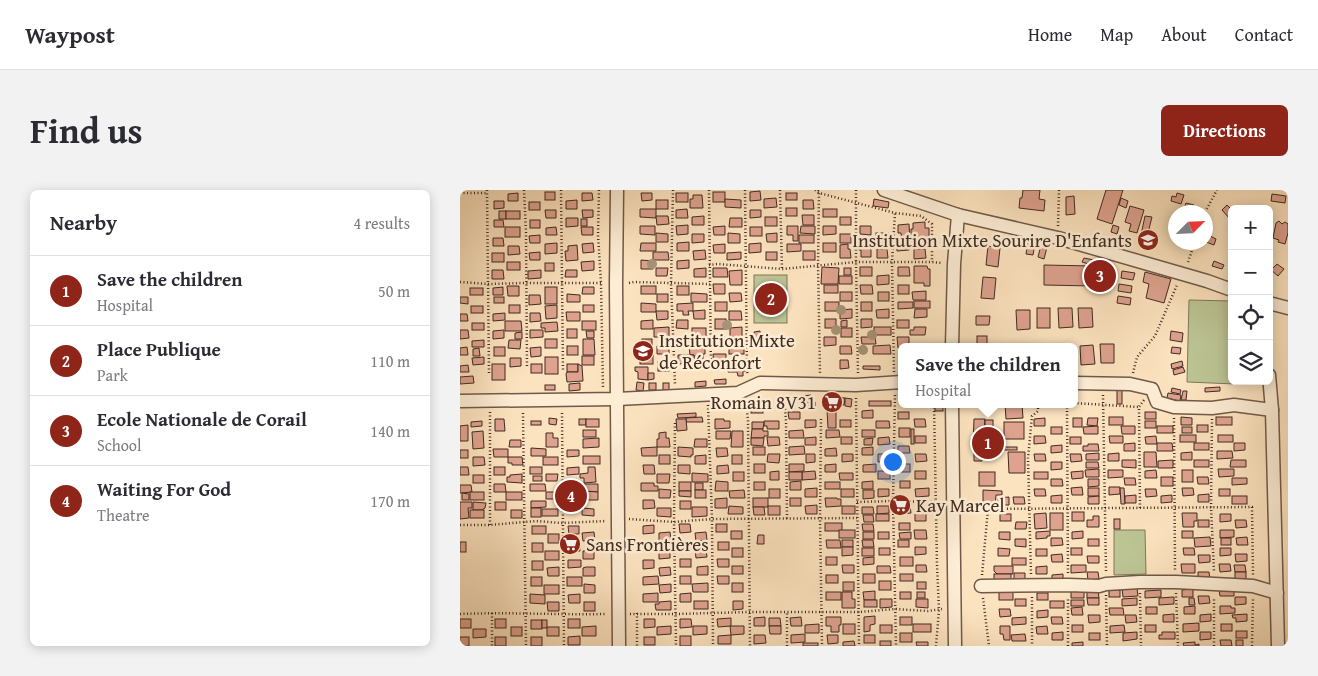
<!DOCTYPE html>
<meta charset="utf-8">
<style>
:root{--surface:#fff;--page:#f2f2f3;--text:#2b2b33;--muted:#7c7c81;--line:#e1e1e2;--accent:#8f2418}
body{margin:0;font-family:"Gentium Book Plus",serif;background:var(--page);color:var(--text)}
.controls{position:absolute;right:15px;top:15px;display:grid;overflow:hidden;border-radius:8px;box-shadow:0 2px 12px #0003}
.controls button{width:45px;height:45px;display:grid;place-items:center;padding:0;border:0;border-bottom:1px solid var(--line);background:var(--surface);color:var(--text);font:25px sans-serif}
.compass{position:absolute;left:708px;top:15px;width:45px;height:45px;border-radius:50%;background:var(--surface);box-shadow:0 2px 12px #0003;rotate:66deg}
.you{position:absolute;left:432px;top:271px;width:18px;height:18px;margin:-12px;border:4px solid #fff;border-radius:50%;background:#1a73e8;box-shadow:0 0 0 8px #1a73e833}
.badge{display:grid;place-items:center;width:32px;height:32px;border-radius:50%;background:var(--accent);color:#fff;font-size:16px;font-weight:700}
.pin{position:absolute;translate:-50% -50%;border:2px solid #fff;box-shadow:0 1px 5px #0006}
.popup{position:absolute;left:438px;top:153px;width:180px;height:65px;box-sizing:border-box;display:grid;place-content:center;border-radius:8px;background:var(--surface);filter:drop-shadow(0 1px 4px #0005);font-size:16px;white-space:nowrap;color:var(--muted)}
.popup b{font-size:19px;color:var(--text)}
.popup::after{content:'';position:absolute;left:50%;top:100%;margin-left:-10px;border:10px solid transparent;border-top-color:var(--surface)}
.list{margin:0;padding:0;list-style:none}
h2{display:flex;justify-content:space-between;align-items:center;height:65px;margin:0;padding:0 20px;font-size:21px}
h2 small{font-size:16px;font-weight:400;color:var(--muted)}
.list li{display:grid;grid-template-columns:32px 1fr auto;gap:15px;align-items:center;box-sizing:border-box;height:70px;padding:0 20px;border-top:1px solid var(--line)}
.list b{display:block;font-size:19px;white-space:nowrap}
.list p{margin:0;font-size:16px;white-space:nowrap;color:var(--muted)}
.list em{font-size:16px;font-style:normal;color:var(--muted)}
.icon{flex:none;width:28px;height:28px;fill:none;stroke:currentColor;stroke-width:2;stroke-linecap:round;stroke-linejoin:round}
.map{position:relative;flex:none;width:828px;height:456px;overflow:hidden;border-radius:8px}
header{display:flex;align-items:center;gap:30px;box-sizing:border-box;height:70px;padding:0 25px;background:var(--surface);border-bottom:1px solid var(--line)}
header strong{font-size:24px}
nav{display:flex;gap:28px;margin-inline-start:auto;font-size:18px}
.intro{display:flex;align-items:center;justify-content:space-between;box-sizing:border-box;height:120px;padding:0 30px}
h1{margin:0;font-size:35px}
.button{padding:12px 22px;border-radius:8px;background:var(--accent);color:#fff;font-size:18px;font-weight:700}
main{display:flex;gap:30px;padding:0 30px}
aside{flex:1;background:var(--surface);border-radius:8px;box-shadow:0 2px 12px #0003}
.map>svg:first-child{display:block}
.green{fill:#bcc494;stroke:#7e785a}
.building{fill:#dea28e;stroke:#412b21}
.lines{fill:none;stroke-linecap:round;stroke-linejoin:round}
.minor-casing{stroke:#705948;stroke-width:15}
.path{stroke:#412b21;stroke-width:2.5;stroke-dasharray:1 2.5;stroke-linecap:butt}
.minor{stroke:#fdedd5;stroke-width:12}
.tree{fill:#a69378}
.labels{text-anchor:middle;stroke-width:5;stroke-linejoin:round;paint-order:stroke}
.poi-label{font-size:19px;fill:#412b21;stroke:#fdedd5;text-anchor:start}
</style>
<header>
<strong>Waypost</strong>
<nav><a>Home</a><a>Map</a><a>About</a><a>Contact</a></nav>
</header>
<div class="intro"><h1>Find us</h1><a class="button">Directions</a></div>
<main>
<aside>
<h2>Nearby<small>4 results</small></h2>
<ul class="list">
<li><span class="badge">1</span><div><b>Save the children</b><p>Hospital</p></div><em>50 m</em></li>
<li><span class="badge">2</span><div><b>Place Publique</b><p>Park</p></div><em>110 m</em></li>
<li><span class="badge">3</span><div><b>Ecole Nationale de Corail</b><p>School</p></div><em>140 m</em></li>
<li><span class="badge">4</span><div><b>Waiting For God</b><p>Theatre</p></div><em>170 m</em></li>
</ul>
</aside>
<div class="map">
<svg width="828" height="456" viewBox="0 0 828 456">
<rect width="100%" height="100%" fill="#fce3bf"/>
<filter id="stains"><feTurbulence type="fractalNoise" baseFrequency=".004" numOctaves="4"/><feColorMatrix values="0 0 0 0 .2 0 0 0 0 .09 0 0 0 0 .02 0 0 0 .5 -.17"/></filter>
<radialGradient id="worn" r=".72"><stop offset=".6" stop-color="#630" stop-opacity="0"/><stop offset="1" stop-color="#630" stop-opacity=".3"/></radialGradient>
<g class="green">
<rect x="294" y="85" width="33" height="48"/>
<polygon points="729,110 772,111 772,191 775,191 775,194 727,192"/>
<polygon points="654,340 685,340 686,384 654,385"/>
</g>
<g class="building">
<polygon points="563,0 580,0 579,9 585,10 584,21 559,18 560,8 562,8"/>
<polygon points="646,0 663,0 652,34 637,29"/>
<polygon points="300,1 301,10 290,11 290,2"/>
<rect x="85" y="2" width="10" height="8"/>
<rect x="253" y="2" width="12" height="10"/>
<polygon points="58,3 58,11 48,11 48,4"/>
<polygon points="122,3 132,3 133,10 122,11"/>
<polygon points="181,3 192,3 192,10 182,11"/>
<rect x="216" y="3" width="12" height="9"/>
<rect x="326" y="3" width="11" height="7"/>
<polygon points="717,3 724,5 721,14 711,11 712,6 716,7"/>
<polygon points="812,4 826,6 825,13 811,11"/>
<polygon points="233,5 242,5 243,18 230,18 230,9 233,9"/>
<polygon points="614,6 615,24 606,25 606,7"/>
<polygon points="316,8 317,17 304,18 304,9"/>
<polygon points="661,8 668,11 666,18 659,15"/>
<polygon points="265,9 281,10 281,18 265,17"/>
<polygon points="414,9 429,12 428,18 413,16"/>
<polygon points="117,10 117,19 106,19 106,11"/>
<rect x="196" y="10" width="12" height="9"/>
<polygon points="343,10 353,10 354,19 343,19"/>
<polygon points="34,11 44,11 44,18 34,19"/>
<rect x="69" y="12" width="11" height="8"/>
<polygon points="726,13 734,15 731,22 723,22"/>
<polygon points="767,15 772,20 772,27 770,29 762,20"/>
<polygon points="670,16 684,20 677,43 669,41 671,34 665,32"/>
<rect x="326" y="18" width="11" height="8"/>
<polygon points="180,19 196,19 196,28 180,27"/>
<polygon points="227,19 228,28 216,28 216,20"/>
<rect x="363" y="19" width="14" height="8"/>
<polygon points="85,20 96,20 96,28 86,28"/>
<polygon points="122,20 133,20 133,27 123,28"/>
<polygon points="290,20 301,20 301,27 290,28"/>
<rect x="39" y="21" width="7" height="8"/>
<rect x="46" y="21" width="14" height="8"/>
<polygon points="342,25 354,25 354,35 343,35"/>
<polygon points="196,26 208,26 209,34 197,35"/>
<polygon points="244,26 244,35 232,35 232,27"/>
<polygon points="685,26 692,27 687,47 681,45"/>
<rect x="305" y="27" width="12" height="9"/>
<rect x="380" y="27" width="11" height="8"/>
<polygon points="106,28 118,28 118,36 106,37"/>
<polygon points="270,28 282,28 282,37 269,37"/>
<rect x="121" y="29" width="6" height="7"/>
<polygon points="34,30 43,30 44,37 34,37"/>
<rect x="70" y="30" width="10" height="8"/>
<polygon points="819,31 822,34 825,32 828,34 828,43 825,54 818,52 819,50 813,48 816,33"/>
<polygon points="465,32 465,38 469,38 469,51 451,51 451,39 453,39 453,33"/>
<polygon points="449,34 450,50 442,51 441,43 438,43 438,35"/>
<polygon points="228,35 228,44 217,45 216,36"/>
<polygon points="653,35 659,37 657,44 651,42"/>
<polygon points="180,36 195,36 195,45 180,44"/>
<polygon points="265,36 265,45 254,45 253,37"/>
<polygon points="327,36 338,36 338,51 333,51 333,45 327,45"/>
<polygon points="341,36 355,36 355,44 340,43"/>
<polygon points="363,36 376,36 376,44 363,45"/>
<polygon points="400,36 411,36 411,45 400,44"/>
<rect x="45" y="37" width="15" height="10"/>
<polygon points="96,37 97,45 86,45 86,38"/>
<polygon points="121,37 133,37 133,45 122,45"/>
<rect x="290" y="37" width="12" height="9"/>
<polygon points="196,43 208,44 208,52 196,52"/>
<polygon points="268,43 280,44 280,53 268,53"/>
<polygon points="317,43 317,52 307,52 306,44"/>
<rect x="416" y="43" width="12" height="9"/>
<polygon points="232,44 244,44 244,52 232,53"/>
<rect x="380" y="44" width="11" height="9"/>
<polygon points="80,45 80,53 70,53 69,46"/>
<rect x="339" y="45" width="15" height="8"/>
<polygon points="748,45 756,49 754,55 746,52"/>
<polygon points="33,48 43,48 44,56 33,56"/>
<polygon points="229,52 229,61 217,61 217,53"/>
<polygon points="399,52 411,52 411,67 401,67 401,60 399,60"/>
<polygon points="437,52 449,52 449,60 437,61"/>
<polygon points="568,52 575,53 573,65 566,64"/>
<polygon points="97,53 97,63 85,64 85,54"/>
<polygon points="133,53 134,62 123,63 122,54"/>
<polygon points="181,53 196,53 196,61 180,61"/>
<polygon points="301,53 301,62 289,63 289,54"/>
<rect x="363" y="53" width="13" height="9"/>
<polygon points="265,54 265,63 254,63 253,55"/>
<polygon points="327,54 341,54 341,61 327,62"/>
<polygon points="388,54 388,59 390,59 391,68 380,68 380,55"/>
<polygon points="117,55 118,70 106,71 105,61 108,61 108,56"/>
<polygon points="581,55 587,57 584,69 578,67"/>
<polygon points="48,56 59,56 60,64 48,65"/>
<polygon points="528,56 540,58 538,77 526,75"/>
<polygon points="417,59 427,59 428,68 417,68"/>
<polygon points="454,59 465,59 466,68 454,69"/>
<polygon points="245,60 246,69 234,70 233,61"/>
<rect x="343" y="61" width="12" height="9"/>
<polygon points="80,62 80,70 70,70 69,63"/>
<polygon points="193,62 208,62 209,70 193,70"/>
<polygon points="281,62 281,69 267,70 267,63"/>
<rect x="306" y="62" width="11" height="8"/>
<rect x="32" y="63" width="12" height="9"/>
<polygon points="624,68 634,70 632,75 622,72"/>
<polygon points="181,70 193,71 193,79 181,79"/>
<polygon points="229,70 229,78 217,79 217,71"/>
<polygon points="134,71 134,80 122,81 121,72"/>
<polygon points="754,71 764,75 762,79 752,76"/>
<rect x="47" y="72" width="13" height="8"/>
<rect x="85" y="73" width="9" height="8"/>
<polygon points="817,74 824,79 818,86 811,80"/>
<polygon points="584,75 633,76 633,96 584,95"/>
<polygon points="454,76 467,76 468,79 470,79 470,96 464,96 464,93 454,93"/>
<polygon points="362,77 379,78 378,94 361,94"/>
<rect x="400" y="77" width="12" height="9"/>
<polygon points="438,77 449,77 450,86 438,86"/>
<polygon points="196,78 208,78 207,86 196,86"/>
<polygon points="246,78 246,87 234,87 234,79"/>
<polygon points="253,78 267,78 268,87 253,87"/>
<rect x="384" y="78" width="7" height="7"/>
<polygon points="32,80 43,80 44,89 32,89"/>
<polygon points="81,80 81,88 68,89 68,81"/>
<polygon points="106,80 117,80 117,87 105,87"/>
<polygon points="282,80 282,95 270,95 269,81"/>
<polygon points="662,81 675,83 673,90 661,88"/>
<polygon points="685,82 711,89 704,113 686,108 689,94 683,92"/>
<polygon points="429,85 429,94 417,95 417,86"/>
<rect x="379" y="86" width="13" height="8"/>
<polygon points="523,87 536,88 534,109 521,108"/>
<polygon points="253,94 265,94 265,104 254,104"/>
<polygon points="659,94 672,96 671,103 658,101"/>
<rect x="364" y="95" width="14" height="8"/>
<polygon points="400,95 412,95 413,104 401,104"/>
<rect x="438" y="95" width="11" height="9"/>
<polygon points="47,96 59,96 59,106 48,106"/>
<rect x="181" y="96" width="15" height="8"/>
<rect x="217" y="96" width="12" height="9"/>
<polygon points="43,97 43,105 33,105 33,98"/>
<rect x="85" y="97" width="12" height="17"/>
<polygon points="123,97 134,97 134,104 122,104"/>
<rect x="10" y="98" width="13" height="7"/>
<polygon points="466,101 466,110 453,110 452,102"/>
<rect x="380" y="102" width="12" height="9"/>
<rect x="418" y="102" width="11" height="9"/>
<polygon points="231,103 247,104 247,112 231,112"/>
<polygon points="269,103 281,103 282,111 270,112"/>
<polygon points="107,104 120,105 120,112 107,112"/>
<rect x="197" y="104" width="11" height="8"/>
<polygon points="69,105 80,105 81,114 69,115"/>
<polygon points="658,106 671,108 670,115 657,113"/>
<polygon points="0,107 8,107 8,114 0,113"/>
<rect x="34" y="107" width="10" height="6"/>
<rect x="454" y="111" width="16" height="7"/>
<rect x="255" y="112" width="12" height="9"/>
<rect x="365" y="112" width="14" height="9"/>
<rect x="401" y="112" width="11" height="9"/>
<polygon points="438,112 453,112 453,118 438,119"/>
<polygon points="181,113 196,114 196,122 181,122"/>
<polygon points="233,113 233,121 228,121 229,125 223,125 223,121 217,121 217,114"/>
<rect x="49" y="115" width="11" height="8"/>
<polygon points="97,115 97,128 86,129 85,116"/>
<rect x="123" y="115" width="11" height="7"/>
<rect x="11" y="116" width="12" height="7"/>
<rect x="577" y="118" width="13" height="20"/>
<polygon points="598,118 612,118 613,137 599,138"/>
<polygon points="618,118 632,118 633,137 619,138"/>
<polygon points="392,119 392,128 380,129 380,120"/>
<polygon points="429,119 429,128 417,128 416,120"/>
<polygon points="455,119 467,119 467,127 454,128"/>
<polygon points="245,120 245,129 234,129 233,121"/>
<polygon points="556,120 570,120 570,139 557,140"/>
<polygon points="196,121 208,121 208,129 197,130"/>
<polygon points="269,121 281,121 282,130 269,130"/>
<polygon points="106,122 120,122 120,131 107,131"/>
<polygon points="45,123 45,130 33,131 33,124"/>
<polygon points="70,123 80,123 81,131 70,132"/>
<polygon points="0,124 7,124 8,131 0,131"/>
<polygon points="516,126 530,126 529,135 516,135"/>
<rect x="255" y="129" width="11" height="10"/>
<rect x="365" y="129" width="11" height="9"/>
<polygon points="401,129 412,129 412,137 401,138"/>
<polygon points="193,130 193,139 181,139 181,131"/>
<polygon points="217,130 228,130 228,139 216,138"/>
<polygon points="387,130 387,137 381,137 381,131"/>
<rect x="437" y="130" width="12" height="8"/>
<polygon points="45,131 61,131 62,141 45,141"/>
<rect x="122" y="131" width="14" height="9"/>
<polygon points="97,132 98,141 85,142 85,138 81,138 81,133"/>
<rect x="12" y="133" width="12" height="7"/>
<polygon points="209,137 209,147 194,147 194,138"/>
<polygon points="282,137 282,147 270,147 270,138"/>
<rect x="414" y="137" width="17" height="8"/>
<polygon points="454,137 466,137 465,145 450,145 450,140 454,140"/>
<rect x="232" y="138" width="14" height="9"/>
<rect x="381" y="138" width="11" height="9"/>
<rect x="107" y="139" width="10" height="9"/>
<polygon points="0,140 8,140 9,148 0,149"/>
<polygon points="44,140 44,148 33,149 33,141"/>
<polygon points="70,140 83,140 83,147 70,148"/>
<polygon points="126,141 134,141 134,148 127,148"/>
<polygon points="300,141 301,150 294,151 294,142"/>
<polygon points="711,141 723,143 722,152 710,150"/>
<polygon points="62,142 62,149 55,149 55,143"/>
<rect x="517" y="146" width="10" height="11"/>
<rect x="217" y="147" width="12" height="9"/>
<polygon points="253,147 265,147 266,156 253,156"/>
<polygon points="364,147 376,147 376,155 364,156"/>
<polygon points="401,147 415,147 416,154 402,154"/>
<polygon points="437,147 449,147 449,155 442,155 442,158 438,158"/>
<rect x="85" y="149" width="12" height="9"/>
<polygon points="123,149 134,149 135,165 123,165"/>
<rect x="182" y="149" width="10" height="7"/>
<rect x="269" y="149" width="15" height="7"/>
<polygon points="24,150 24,157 12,157 12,151"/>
<polygon points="49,150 61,150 60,159 48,158"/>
<polygon points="640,154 654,154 654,173 641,173"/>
<polygon points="209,155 209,164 197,164 197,156"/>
<polygon points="430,155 431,164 413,164 413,156"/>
<polygon points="633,155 635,174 621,175 620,156"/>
<rect x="107" y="156" width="11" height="9"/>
<polygon points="229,156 245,156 245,164 243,164 243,171 234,171 234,165 230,165"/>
<rect x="269" y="156" width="15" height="8"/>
<polygon points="380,156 391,156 392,164 380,164"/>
<polygon points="7,157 8,165 0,165 0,158"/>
<rect x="34" y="157" width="11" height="9"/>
<polygon points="81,157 81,166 71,167 70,158"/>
<polygon points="712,157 721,158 720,164 711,163"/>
<polygon points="19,158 20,166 13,166 13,159"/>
<polygon points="253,164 266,164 266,180 254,180"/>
<rect x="180" y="165" width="13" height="9"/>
<polygon points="218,165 234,165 235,173 218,174"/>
<rect x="122" y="166" width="12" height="9"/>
<polygon points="24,167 24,174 13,175 12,168"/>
<rect x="85" y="167" width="13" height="17"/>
<polygon points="50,168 61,168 61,176 50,177"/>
<polygon points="380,170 388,170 389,178 380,179"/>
<polygon points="722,171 723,176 712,179 711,174"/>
<rect x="198" y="172" width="11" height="9"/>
<polygon points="268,173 286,173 286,181 283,181 283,186 278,186 277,182 268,182"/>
<rect x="32" y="174" width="13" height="16"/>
<rect x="71" y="174" width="11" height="9"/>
<rect x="107" y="174" width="11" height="8"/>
<polygon points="118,174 122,176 123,191 107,192 106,184 107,182 118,182"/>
<polygon points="8,175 9,182 0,182 0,176"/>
<polygon points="403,176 420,176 420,180 403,179"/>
<polygon points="175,177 188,177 188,190 178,189 178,182 175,181"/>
<polygon points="723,177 725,182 714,185 713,180"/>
<polygon points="188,183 194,183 194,189 188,190"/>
<polygon points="13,186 14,193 0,194 0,187"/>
<polygon points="266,189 266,194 255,194 254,190"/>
<polygon points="246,191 246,196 235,197 235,192"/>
<polygon points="177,192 184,193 183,201 176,200"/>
<polygon points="120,193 120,200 109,201 109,194"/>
<rect x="189" y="193" width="7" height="7"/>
<rect x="203" y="193" width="6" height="7"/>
<rect x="85" y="195" width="10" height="5"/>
<polygon points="760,197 760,201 745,202 745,198"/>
<polygon points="712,198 721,200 720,204 711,202"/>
<rect x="657" y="199" width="5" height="15"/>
<polygon points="723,201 727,201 726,210 721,210"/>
<polygon points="708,203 721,205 720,211 707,208"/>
<polygon points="351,205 351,212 342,212 341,206"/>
<polygon points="377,207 385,208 384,215 377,215"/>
<polygon points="385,208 392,209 391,217 385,216"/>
<polygon points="370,209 376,209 376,216 369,216"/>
<rect x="409" y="211" width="22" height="5"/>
<polygon points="355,212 355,216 340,217 340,213"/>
<rect x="475" y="214" width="8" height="7"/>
<polygon points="545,214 562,214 563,228 546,229"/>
<rect x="291" y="216" width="12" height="7"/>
<polygon points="367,220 376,220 376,238 368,238"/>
<polygon points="413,220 413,228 402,228 402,221"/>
<polygon points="328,222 340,222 340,229 329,229"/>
<rect x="438" y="222" width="11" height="7"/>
<rect x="685" y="222" width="11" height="7"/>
<polygon points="236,223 236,227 218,228 217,224"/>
<polygon points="242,227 243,232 226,232 226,228"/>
<rect x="649" y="227" width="14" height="8"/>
<polygon points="721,227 732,228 732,235 721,235"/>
<rect x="756" y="227" width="16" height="8"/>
<polygon points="89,228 97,229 96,235 89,234"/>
<polygon points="585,228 585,236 574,236 574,229"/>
<rect x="613" y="228" width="9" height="9"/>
<polygon points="628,228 638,228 637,236 627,235"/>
<polygon points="35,229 44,229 45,241 35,241"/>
<rect x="119" y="229" width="7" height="6"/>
<rect x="126" y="229" width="13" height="8"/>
<polygon points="216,229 226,229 227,240 217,241"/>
<polygon points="255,229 264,229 264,231 270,231 270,238 255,239"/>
<polygon points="454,229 465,229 466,237 455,237"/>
<polygon points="514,229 525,229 523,257 513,256"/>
<polygon points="345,230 356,230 356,237 345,238"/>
<rect x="380" y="230" width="11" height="7"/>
<rect x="525" y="230" width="8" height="6"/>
<polygon points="22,231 22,236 11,237 11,232"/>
<rect x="71" y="231" width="10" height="4"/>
<polygon points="304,231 319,231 319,239 307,239 307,236 304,236"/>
<polygon points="416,231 429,231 430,238 416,238"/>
<rect x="685" y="231" width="11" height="7"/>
<polygon points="292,232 304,232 303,239 292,239"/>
<rect x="544" y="232" width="20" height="17"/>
<polygon points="8,235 8,251 0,251 0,236"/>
<rect x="737" y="235" width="11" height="7"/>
<polygon points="638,236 638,244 624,244 623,237"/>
<polygon points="661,236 675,236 675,244 662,244"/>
<rect x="697" y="236" width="16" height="7"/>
<rect x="591" y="237" width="11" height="7"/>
<rect x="722" y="237" width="10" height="6"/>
<rect x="439" y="238" width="11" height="9"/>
<polygon points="292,239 303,239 303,241 308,241 308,246 304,246 304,248 291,248"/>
<rect x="451" y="239" width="3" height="15"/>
<rect x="123" y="240" width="13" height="7"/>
<polygon points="343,240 344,248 329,248 329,241"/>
<polygon points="366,240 379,240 380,247 366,248"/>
<rect x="402" y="240" width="13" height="7"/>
<polygon points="524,240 533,241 532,248 524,247"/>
<polygon points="23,241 24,258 13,259 12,242"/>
<polygon points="256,241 271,241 270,249 256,249"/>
<polygon points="272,241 283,241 283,257 271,257"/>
<polygon points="206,242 206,248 209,248 210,257 197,257 197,249 199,249 199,243"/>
<polygon points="86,243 93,243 93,248 98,248 98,257 86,257"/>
<rect x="720" y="245" width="16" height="7"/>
<rect x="758" y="245" width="15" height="7"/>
<rect x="455" y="246" width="11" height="7"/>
<polygon points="574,246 585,246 586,253 574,254"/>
<polygon points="649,246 663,246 663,253 650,253"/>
<polygon points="696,246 697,254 686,254 685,247"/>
<polygon points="307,247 319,247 320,255 308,256"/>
<polygon points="356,247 356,255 345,255 345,248"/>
<rect x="381" y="247" width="11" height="7"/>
<polygon points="429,247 430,254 418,255 418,248"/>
<rect x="610" y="247" width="11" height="7"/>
<polygon points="139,248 139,257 123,258 123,249"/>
<polygon points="291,248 304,248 303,256 291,255"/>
<polygon points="413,248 412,255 404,255 404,249"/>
<polygon points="235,249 247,249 247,257 234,257"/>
<polygon points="524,249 532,250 532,257 524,257"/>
<polygon points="50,250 61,250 61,257 49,257"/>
<polygon points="675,253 675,261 664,261 664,254"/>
<polygon points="697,253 712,253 713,261 697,261"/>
<rect x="734" y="253" width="15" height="7"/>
<polygon points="774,253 785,253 785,260 774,261"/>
<polygon points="628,254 638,254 639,261 623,261 623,256 628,256"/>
<polygon points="602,255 602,262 591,263 591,256"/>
<polygon points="344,256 345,264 329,265 329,257"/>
<polygon points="438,256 449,256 450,263 438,263"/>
<polygon points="197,257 197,266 182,266 181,258"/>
<polygon points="218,257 233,258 233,265 231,265 231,267 218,266"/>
<rect x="293" y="257" width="12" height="8"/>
<polygon points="413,257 413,265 402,265 402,258"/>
<rect x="544" y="257" width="13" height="3"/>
<polygon points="71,258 86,259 86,266 71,266"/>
<polygon points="256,258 267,258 268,266 257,267"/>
<polygon points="376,258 377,266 365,266 365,259"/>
<polygon points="33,259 48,259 48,267 34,267"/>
<rect x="0" y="260" width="8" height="8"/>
<polygon points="107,260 119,260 119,266 107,267"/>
<polygon points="514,261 521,261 522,271 514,271"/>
<polygon points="757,261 772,261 773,268 757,269"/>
<polygon points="548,262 565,262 565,283 549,283"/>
<polygon points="684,262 696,262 697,277 684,277"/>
<polygon points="732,262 732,270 721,270 721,263"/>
<polygon points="639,263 639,270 626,270 626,264"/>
<polygon points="659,263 659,271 648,271 648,264"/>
<polygon points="308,264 320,264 319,273 307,272"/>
<polygon points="346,264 355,264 355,272 346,273"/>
<polygon points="382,264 393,264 393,271 382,272"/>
<polygon points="418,264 429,264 429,271 418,272"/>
<polygon points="455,264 466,264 467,271 456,272"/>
<polygon points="574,264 585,264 586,271 575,271"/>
<polygon points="610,264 621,264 622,271 611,272"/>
<rect x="199" y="265" width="11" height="9"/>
<polygon points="246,265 246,274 235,274 235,266"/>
<rect x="272" y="265" width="10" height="9"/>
<rect x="123" y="266" width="17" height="8"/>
<polygon points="13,267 24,267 25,275 13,276"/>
<polygon points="48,267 62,267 63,275 52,275 52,273 48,273"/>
<rect x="83" y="267" width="15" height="8"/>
<polygon points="662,270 676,270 676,278 662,277"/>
<polygon points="713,270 713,278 698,278 698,271"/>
<rect x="734" y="270" width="15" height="7"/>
<polygon points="771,270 786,270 786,277 770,277"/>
<polygon points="591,272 602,272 602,279 591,280"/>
<polygon points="626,272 638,272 639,278 626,278"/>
<rect x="294" y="274" width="11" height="9"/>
<polygon points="329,274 344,274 344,281 329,282"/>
<polygon points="376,274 376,282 365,282 365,275"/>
<polygon points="416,274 416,282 403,282 403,275"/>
<rect x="439" y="274" width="11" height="8"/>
<polygon points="183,275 194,275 195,284 184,284"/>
<polygon points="218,275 230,275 230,284 218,283"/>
<polygon points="268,275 269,283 257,284 257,276"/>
<polygon points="0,277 8,277 9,285 0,285"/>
<rect x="34" y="277" width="11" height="8"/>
<rect x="70" y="277" width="12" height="7"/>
<polygon points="119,277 119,284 107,285 107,278"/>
<polygon points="128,277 135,277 136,292 124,293 124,288 120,288 120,284 128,283"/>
<polygon points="639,279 639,287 626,287 625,280"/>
<polygon points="758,279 774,279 774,286 759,287"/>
<polygon points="648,280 663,280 663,287 648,288"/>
<polygon points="696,280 697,288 685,288 685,281"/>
<rect x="722" y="280" width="11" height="12"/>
<polygon points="319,281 319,290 310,290 310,282"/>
<polygon points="355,281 356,289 342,290 342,282"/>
<rect x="418" y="281" width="12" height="8"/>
<rect x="455" y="281" width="11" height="8"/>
<polygon points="623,281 623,288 612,289 611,282"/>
<rect x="273" y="282" width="11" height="9"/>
<rect x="329" y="282" width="13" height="8"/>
<rect x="519" y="282" width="16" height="14"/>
<rect x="574" y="282" width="14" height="7"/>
<polygon points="232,283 248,284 248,292 232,292"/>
<polygon points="379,283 393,283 393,290 380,290"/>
<polygon points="62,284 62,293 47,292 47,287 50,287 50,285"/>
<polygon points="86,284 98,284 97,291 86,291"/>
<polygon points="197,284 210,284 209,293 197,293"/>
<rect x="13" y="285" width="11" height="8"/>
<rect x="73" y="286" width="9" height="5"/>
<rect x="701" y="287" width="12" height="9"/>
<polygon points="737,287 748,287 749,294 738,294"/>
<polygon points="664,288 675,288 676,295 665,295"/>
<polygon points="772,288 787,288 787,294 772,295"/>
<polygon points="591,289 602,289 603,296 591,296"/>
<polygon points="628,289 639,289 639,296 628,297"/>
<polygon points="256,291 268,292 268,301 255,301"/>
<polygon points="341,291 341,300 330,300 330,292"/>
<polygon points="413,291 413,299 402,299 402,292"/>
<rect x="440" y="291" width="10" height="7"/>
<rect x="219" y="292" width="12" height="9"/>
<rect x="294" y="292" width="11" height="8"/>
<rect x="365" y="292" width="15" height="7"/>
<polygon points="181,293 194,293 194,296 198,296 198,301 181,301"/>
<rect x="235" y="293" width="8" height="7"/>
<polygon points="34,294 45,294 46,302 34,302"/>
<polygon points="70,294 85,294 86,301 70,301"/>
<polygon points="108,294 119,294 120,300 108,301"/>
<polygon points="123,294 138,294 138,302 123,301"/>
<polygon points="0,295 11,295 12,302 0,303"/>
<polygon points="622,297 623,305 612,305 611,298"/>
<polygon points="649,297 660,297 660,304 649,305"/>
<polygon points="357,298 357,307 345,307 345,299"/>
<polygon points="469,298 469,306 456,307 455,299"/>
<rect x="628" y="298" width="11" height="8"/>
<polygon points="660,298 664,298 665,314 661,314"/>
<polygon points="722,298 733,298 734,305 723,306"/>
<polygon points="199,299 211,300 210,308 199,308"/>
<rect x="309" y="299" width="11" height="9"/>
<rect x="381" y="299" width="13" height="8"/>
<polygon points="418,299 429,299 429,306 418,307"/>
<polygon points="574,299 585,299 586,306 575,306"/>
<polygon points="685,299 696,299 697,306 686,307"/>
<rect x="759" y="299" width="11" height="7"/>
<rect x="235" y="300" width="11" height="8"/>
<polygon points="284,300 285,308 270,308 269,301"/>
<polygon points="403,300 414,300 414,308 403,309"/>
<polygon points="523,300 542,301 542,305 536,305 535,317 523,316"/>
<polygon points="123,301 138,302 138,310 123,310"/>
<polygon points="219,301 231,301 231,307 219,306"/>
<rect x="10" y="302" width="14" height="8"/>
<rect x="46" y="302" width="16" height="8"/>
<rect x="86" y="302" width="12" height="7"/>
<polygon points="2,303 9,304 9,310 2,310"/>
<polygon points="749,304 749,312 738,312 738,305"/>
<polygon points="602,305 602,313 591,313 591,306"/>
<polygon points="676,305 676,313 665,313 665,306"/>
<polygon points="712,305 712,312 701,313 701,306"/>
<polygon points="639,306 639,314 628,314 628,307"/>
<rect x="772" y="306" width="15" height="8"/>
<polygon points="549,307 549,315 538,315 538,308"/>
<polygon points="553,307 564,307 565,314 554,314"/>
<polygon points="267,308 267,318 255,318 255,309"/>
<rect x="293" y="308" width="15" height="9"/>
<rect x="330" y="308" width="11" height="8"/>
<polygon points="365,308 377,308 377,309 381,309 381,316 366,317"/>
<polygon points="183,310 194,310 195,318 183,319"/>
<polygon points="71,311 86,311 86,317 71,318"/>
<polygon points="108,311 120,311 120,318 108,319"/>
<rect x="220" y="311" width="11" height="8"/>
<polygon points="0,312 12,312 12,318 8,318 9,328 0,329"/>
<polygon points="13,312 26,313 25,318 22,320 13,320"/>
<rect x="35" y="312" width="11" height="8"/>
<polygon points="357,315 357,324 346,324 345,316"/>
<polygon points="269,316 283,317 283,324 268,324"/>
<rect x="308" y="316" width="12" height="9"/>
<rect x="382" y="316" width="13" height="8"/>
<polygon points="417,316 429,316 429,323 417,324"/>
<polygon points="439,316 450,316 451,323 439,324"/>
<polygon points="232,317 247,317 247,326 232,327"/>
<polygon points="293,317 304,317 305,325 294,325"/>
<polygon points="402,317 413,317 414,324 402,324"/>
<rect x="71" y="318" width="10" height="9"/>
<polygon points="122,318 134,319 134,326 122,325"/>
<polygon points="197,318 211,318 211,327 197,326"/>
<rect x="82" y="319" width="16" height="7"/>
<rect x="10" y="320" width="14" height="8"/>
<rect x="51" y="320" width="11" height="8"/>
<rect x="612" y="322" width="12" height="9"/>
<polygon points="466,323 466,331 455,331 455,324"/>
<polygon points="586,323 587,338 575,339 574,324"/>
<rect x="590" y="323" width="13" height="17"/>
<polygon points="722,323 737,323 737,331 734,331 734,337 723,337"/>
<rect x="416" y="324" width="13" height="7"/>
<rect x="540" y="324" width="11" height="7"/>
<polygon points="760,324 771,324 771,331 760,332"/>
<polygon points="403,325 413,325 414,332 404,332"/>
<polygon points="633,326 639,326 639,337 627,337 627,330 633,330"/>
<rect x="654" y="329" width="6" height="10"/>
<rect x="738" y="330" width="11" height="7"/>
<polygon points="775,330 786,330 787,337 776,338"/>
<polygon points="556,332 567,332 566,339 555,339"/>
<rect x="365" y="333" width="17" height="8"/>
<rect x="439" y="333" width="11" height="7"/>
<polygon points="219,334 230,334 231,342 220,343"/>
<rect x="256" y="334" width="11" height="8"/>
<polygon points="402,334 413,334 414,341 403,341"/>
<polygon points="194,335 194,343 183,344 183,336"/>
<rect x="72" y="336" width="14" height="8"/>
<polygon points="108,336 119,336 119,344 109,344"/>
<rect x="379" y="340" width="16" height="8"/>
<polygon points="454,340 466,340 467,349 455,349"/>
<polygon points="760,340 774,340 774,347 760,348"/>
<rect x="271" y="341" width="11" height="8"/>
<polygon points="590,341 590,346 587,346 587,348 576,349 576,342"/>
<polygon points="623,341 623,348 612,349 612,342"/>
<rect x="722" y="341" width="11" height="7"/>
<polygon points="134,342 135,351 123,351 122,343"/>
<polygon points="210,342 211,350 199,351 199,343"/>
<polygon points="246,342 247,350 236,351 235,343"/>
<rect x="403" y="342" width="11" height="7"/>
<rect x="418" y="342" width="11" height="7"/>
<polygon points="451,342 451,349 440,349 439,343"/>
<polygon points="539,342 550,342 550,350 539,349"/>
<rect x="88" y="344" width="11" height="9"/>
<polygon points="298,345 304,345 304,354 297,354"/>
<polygon points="750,347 751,356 735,357 734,348"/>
<polygon points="787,347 788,355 777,355 776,348"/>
<polygon points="591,348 602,348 603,355 591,356"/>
<rect x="761" y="348" width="10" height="7"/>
<polygon points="555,349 566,349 566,357 555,356"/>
<rect x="628" y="349" width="11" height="7"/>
<polygon points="366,350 380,350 381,358 367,358"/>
<rect x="382" y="350" width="11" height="7"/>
<polygon points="402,350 413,350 414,357 403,357"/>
<rect x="438" y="350" width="11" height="7"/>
<rect x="0" y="352" width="6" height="10"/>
<polygon points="194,352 195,360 183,361 183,353"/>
<rect x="220" y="352" width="11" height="8"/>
<rect x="258" y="352" width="11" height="8"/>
<rect x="72" y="353" width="11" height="9"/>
<polygon points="107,353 119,353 120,361 107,362"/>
<polygon points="382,357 393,357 393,365 382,366"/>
<polygon points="455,357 466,357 466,364 455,365"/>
<rect x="272" y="358" width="11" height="9"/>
<rect x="402" y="358" width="12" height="8"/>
<rect x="419" y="358" width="11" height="7"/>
<polygon points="538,358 550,359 549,366 538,366"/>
<rect x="611" y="358" width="11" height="7"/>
<polygon points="723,358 734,358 735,365 724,365"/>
<polygon points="760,358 771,358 771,365 760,366"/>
<polygon points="235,359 246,359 247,367 236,368"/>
<rect x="576" y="359" width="11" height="7"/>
<polygon points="134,360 134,369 123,369 123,361"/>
<polygon points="206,360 210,360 210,368 199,369 199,361"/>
<rect x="85" y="361" width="14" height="9"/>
<polygon points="602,364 603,372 592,372 591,365"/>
<polygon points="775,364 787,364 787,371 776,372"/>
<polygon points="738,365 750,365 750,372 739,373"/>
<polygon points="627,366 639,366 639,373 628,373"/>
<rect x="366" y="367" width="11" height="8"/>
<polygon points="414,367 414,374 403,375 403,368"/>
<rect x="440" y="367" width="13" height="9"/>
<rect x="552" y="368" width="14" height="7"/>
<rect x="220" y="369" width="11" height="8"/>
<polygon points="257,369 269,369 269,377 258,377"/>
<polygon points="108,370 121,370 121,377 108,378"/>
<polygon points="183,370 194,370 194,378 183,379"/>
<rect x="72" y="371" width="11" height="9"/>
<polygon points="721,374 735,374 735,383 722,383"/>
<polygon points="759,374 770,374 771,381 760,382"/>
<polygon points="382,375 394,375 394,383 383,383"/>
<polygon points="456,375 466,375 467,382 456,382"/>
<polygon points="611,375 626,375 626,382 611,383"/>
<polygon points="774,375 785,375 786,382 775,382"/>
<polygon points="248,376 248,385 237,385 237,377"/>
<rect x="272" y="376" width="11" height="8"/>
<polygon points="417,376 430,376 431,383 417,383"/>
<polygon points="534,376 553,376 553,384 537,384 534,381"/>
<polygon points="587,376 587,384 576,384 576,377"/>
<polygon points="99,377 99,386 88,386 87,378"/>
<polygon points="126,377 135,377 135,386 123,386 123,378"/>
<polygon points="210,377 211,385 200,386 199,378"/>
<polygon points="627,382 638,382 639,389 628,390"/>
<polygon points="738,382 749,382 750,389 738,389"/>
<rect x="775" y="382" width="11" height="7"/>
<polygon points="554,383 565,383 565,391 554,390"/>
<rect x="403" y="384" width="12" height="9"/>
<rect x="440" y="384" width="13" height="7"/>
<rect x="534" y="384" width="17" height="8"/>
<polygon points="603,384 603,392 592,392 592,385"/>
<rect x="366" y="385" width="12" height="8"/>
<polygon points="198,386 199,394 183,395 183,387"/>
<rect x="220" y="386" width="11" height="8"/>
<polygon points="257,386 269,386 269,394 258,394"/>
<rect x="71" y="387" width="11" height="9"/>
<rect x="107" y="387" width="15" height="9"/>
<rect x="419" y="391" width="12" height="9"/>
<rect x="383" y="392" width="11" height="9"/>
<rect x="457" y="392" width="9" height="7"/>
<polygon points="248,393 248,402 233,402 232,394"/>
<rect x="272" y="393" width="11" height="9"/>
<polygon points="124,394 135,395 135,403 124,403"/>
<polygon points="211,394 211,402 200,403 199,395"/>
<rect x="84" y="395" width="15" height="9"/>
<polygon points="611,398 624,399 624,408 611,408"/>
<polygon points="662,398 677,398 678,406 663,407"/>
<polygon points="733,399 733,407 722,407 722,400"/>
<polygon points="759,399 774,399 774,406 760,406"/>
<polygon points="627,400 638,400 639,408 627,408"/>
<rect x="649" y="400" width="11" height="7"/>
<polygon points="701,400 701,407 685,408 685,401"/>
<polygon points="415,401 415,410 404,410 403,402"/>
<rect x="539" y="401" width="14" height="9"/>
<rect x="366" y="402" width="15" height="8"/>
<polygon points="382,402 392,402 392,409 395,409 395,418 382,418"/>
<rect x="440" y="402" width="11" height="7"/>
<rect x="457" y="402" width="8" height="6"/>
<polygon points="198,403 198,412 183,412 183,404"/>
<polygon points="231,403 231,412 220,412 220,404"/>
<rect x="577" y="403" width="11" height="7"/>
<polygon points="70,404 85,405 85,414 70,413"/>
<polygon points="120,404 120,413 109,413 108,405"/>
<polygon points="738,406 749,406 750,413 739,414"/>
<polygon points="714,407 714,414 699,415 699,408"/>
<polygon points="775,407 786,407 786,414 775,415"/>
<polygon points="627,408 639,408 639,415 628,415"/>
<polygon points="677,408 677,415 662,416 662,409"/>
<polygon points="729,408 734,408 735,415 729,415"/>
<polygon points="420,409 432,409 432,417 420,418"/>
<polygon points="456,409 468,409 468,418 456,417"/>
<rect x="555" y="409" width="11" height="7"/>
<rect x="404" y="410" width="13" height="7"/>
<rect x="611" y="410" width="13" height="6"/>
<polygon points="211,411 211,420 196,420 195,414 199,414 199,412"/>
<rect x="234" y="411" width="14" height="8"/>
<polygon points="273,411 283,411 283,419 273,420"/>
<rect x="590" y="411" width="14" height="7"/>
<polygon points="87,412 99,412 99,421 88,421"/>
<rect x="124" y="412" width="11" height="9"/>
<polygon points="735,416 735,424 724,424 724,417"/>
<polygon points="760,416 771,416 771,418 775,418 775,423 760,424"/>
<polygon points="622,417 623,425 612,425 611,418"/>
<rect x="686" y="417" width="11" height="7"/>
<polygon points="649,418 663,418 664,425 650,425"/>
<polygon points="539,419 550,419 551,426 540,427"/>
<polygon points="588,420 588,427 577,428 577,421"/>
<polygon points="714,424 714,432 703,432 703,425"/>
<polygon points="751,424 751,431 740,432 740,425"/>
<polygon points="787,424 787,431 776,432 776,428 773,428 772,425"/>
<polygon points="628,425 640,425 640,432 629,433"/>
<polygon points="665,425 676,425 677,432 666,433"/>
<polygon points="415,426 415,434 410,435 410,441 404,442 404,427"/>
<polygon points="305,427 305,436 294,436 294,428"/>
<polygon points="341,427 342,436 331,436 330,428"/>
<polygon points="366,427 381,427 381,435 379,435 379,442 371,442 371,436 366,436"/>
<rect x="440" y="427" width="12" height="8"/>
<polygon points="566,427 566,434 552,435 552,428"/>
<polygon points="591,427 602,427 603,434 592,434"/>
<polygon points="271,428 271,436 258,437 257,429"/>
<polygon points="309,428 320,428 321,436 309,436"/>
<rect x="0" y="429" width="11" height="9"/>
<rect x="35" y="429" width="11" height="9"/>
<rect x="108" y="429" width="12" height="9"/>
<polygon points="184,429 195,429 195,437 184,438"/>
<polygon points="220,429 231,429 232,437 220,438"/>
<rect x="71" y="430" width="11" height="9"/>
<rect x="82" y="430" width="5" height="8"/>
<polygon points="739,433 739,441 723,442 723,434"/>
<polygon points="359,434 359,443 345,443 345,435"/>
<rect x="383" y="434" width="12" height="10"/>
<rect x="453" y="434" width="18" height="8"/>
<rect x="761" y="434" width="11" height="7"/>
<rect x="420" y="435" width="12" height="8"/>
<rect x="612" y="435" width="11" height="7"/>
<polygon points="664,435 665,442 650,443 650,436"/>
<rect x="685" y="435" width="11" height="7"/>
<polygon points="136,436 136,446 122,446 122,437"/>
<polygon points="211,436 211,444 197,445 197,437"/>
<polygon points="233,436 247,436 247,444 233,445"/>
<polygon points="270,436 284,436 284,444 271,445"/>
<polygon points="309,436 321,436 321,444 310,444"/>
<polygon points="540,436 550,436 550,450 544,450 543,444 540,444"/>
<polygon points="587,436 588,444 577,444 576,437"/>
<rect x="51" y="437" width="11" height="9"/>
<rect x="87" y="437" width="12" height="9"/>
<polygon points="13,439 26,439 26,447 13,448"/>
<rect x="776" y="441" width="11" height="7"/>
<polygon points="603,442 603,450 592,450 592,443"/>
<polygon points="677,442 677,449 663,451 663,443"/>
<polygon points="702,442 715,442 715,449 699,449 699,445 702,445"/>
<polygon points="740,442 751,442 751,449 740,450"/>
<rect x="440" y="443" width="12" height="9"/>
<rect x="629" y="443" width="11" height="7"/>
<polygon points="345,444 345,452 331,453 331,445"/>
<polygon points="565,444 566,451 552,451 551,445"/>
<polygon points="271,445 271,454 258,454 258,446"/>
<polygon points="294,445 305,445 306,453 294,454"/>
<polygon points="367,445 378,445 378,453 368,454"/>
<rect x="404" y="445" width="11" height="8"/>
<polygon points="120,446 120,455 108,455 108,447"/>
<rect x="220" y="446" width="11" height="10"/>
<rect x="0" y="447" width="9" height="9"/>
<rect x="35" y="447" width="11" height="9"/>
<rect x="71" y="447" width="11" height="9"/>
<rect x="184" y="447" width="11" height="8"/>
<polygon points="760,450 771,450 772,456 761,456"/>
<rect x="776" y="450" width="7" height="6"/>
<polygon points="394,451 395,456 383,456 383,452"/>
<rect x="420" y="451" width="11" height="5"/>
<polygon points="456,452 468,452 468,456 457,456"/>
<polygon points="623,452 623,456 612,456 612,453"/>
<polygon points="735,452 735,455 739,454 739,456 724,456 723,453"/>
<rect x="343" y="453" width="15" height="3"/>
</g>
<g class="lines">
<g class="minor-casing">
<g id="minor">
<polyline points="157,0 156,95 159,456"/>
<polyline points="424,0 498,25 598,48 747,91 772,100"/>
<polyline points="809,113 828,118"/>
<polyline points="492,157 494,74 498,25"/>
<polyline points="809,185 812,220 818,456"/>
<polyline points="614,193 670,194 692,199 697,212 714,217 752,218 774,215 812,220"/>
<polyline points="0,211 157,209 278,203 300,193 396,195 442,192"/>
<polyline points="492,214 495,456"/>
<polyline points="521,396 608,395 639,396 646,394 680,392 716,392 793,396 817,403"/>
</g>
</g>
<g class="path">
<polyline points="27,0 29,183"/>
<polyline points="64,0 66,42 67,178"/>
<polyline points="101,0 103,180"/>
<polyline points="139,0 138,45 141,93 143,198"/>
<polyline points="213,0 211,93 215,194"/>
<polyline points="249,0 251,181"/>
<polyline points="285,0 287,181 288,185"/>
<polyline points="320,0 322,79"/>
<polyline points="355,0 359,3 435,23 461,26 472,34 472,72"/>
<polyline points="358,0 359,3 358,75 360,183"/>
<polyline points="396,0 396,72 398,183"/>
<polyline points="0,3 27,3"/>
<polyline points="745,22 757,0"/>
<polyline points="598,36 599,0"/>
<polyline points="728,72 735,52"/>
<polyline points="249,75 258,74 322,79 396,72 472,72 482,73"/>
<polyline points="0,92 28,94 65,93 143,93"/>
<polyline points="169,93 174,92 250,94"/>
<polyline points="434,182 432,72 435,23"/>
<polyline points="673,183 677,167 695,146 717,95"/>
<polyline points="324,205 326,231 327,329"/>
<polyline points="435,205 433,311 436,456"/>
<polyline points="643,205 646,382"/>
<polyline points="396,208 399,456"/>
<polyline points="286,213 288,230 290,456"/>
<polyline points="614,213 679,217"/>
<polyline points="474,214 477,375 479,420 476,456"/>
<polyline points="607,214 608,385"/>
<polyline points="248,215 252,329 253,456"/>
<polyline points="30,222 30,335"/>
<polyline points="63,223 66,456"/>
<polyline points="102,223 104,456"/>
<polyline points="714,228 715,380"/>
<polyline points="361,229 360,328 362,456"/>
<polyline points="752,229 751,317 754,381"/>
<polyline points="215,233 214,332 216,456"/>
<polyline points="397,312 433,311 476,312 482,313"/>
<polyline points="505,317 528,319 792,317 793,385"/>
<polyline points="680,318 679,217 684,210"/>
<polyline points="169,329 214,332 252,329 397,328"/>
<polyline points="0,335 30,335 76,331 102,333 146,331"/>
<polyline points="571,384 568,268 572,226 578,221 578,214"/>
<polyline points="522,385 528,319"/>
<polyline points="680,403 681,456"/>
<polyline points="716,403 718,456"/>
<polyline points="646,405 647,456"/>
<polyline points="572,407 572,456"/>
<polyline points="523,408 529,456"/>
<polyline points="32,423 32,456"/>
<polyline points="177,423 177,456"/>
<path d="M0,424c49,-2 98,1 147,0"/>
<polyline points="170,424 216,424 289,422 399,422 435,419 468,421 482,419"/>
<polyline points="327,456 327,423"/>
<polyline points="608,456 608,408"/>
<polyline points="754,456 754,407"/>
<polyline points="792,456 793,408"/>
</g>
<use href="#minor" class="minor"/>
</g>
<g class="tree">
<circle cx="192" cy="74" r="5"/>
<circle cx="381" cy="120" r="5"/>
<circle cx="267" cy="135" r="5"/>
<circle cx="376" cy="140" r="5"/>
<circle cx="412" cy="145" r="5"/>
<circle cx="403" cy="160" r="5"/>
</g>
<defs>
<g id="school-disc" transform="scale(1.125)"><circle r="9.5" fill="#8f2418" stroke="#fdedd5"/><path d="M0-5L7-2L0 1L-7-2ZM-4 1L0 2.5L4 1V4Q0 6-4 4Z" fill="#fff"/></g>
<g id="supermarket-disc" transform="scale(1.125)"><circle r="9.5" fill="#8f2418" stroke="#fdedd5"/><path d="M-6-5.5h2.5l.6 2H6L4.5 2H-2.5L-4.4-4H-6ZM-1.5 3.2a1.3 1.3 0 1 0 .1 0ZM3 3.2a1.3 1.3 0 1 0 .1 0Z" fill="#fff"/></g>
</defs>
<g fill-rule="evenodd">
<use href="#school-disc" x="688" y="50"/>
<use href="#school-disc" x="183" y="161"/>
<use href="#supermarket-disc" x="372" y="212"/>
<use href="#supermarket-disc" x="440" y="315"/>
<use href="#supermarket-disc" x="110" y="354"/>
</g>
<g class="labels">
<g class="poi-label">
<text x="672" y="57" text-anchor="end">Institution Mixte Sourire D'Enfants</text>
<text x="199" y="157">Institution Mixte<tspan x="199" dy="22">de Réconfort</tspan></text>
<text x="356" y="219" text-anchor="end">Romain 8V31</text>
<text x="456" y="322">Kay Marcel</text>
<text x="126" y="361">Sans Frontières</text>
</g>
</g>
<rect width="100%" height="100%" filter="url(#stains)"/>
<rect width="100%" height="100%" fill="url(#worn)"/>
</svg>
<div class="controls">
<button>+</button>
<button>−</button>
<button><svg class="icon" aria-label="locate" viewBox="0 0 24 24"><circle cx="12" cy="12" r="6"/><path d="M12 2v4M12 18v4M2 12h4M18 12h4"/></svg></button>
<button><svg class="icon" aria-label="layers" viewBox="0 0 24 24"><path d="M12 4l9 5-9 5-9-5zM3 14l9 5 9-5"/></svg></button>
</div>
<svg class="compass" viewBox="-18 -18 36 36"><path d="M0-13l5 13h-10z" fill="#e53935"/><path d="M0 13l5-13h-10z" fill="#7c7c81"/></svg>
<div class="you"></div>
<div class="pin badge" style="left:528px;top:253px">1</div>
<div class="popup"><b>Save the children</b>Hospital</div>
<div class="pin badge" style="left:311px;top:109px">2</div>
<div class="pin badge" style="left:640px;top:86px">3</div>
<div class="pin badge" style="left:111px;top:306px">4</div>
</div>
</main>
